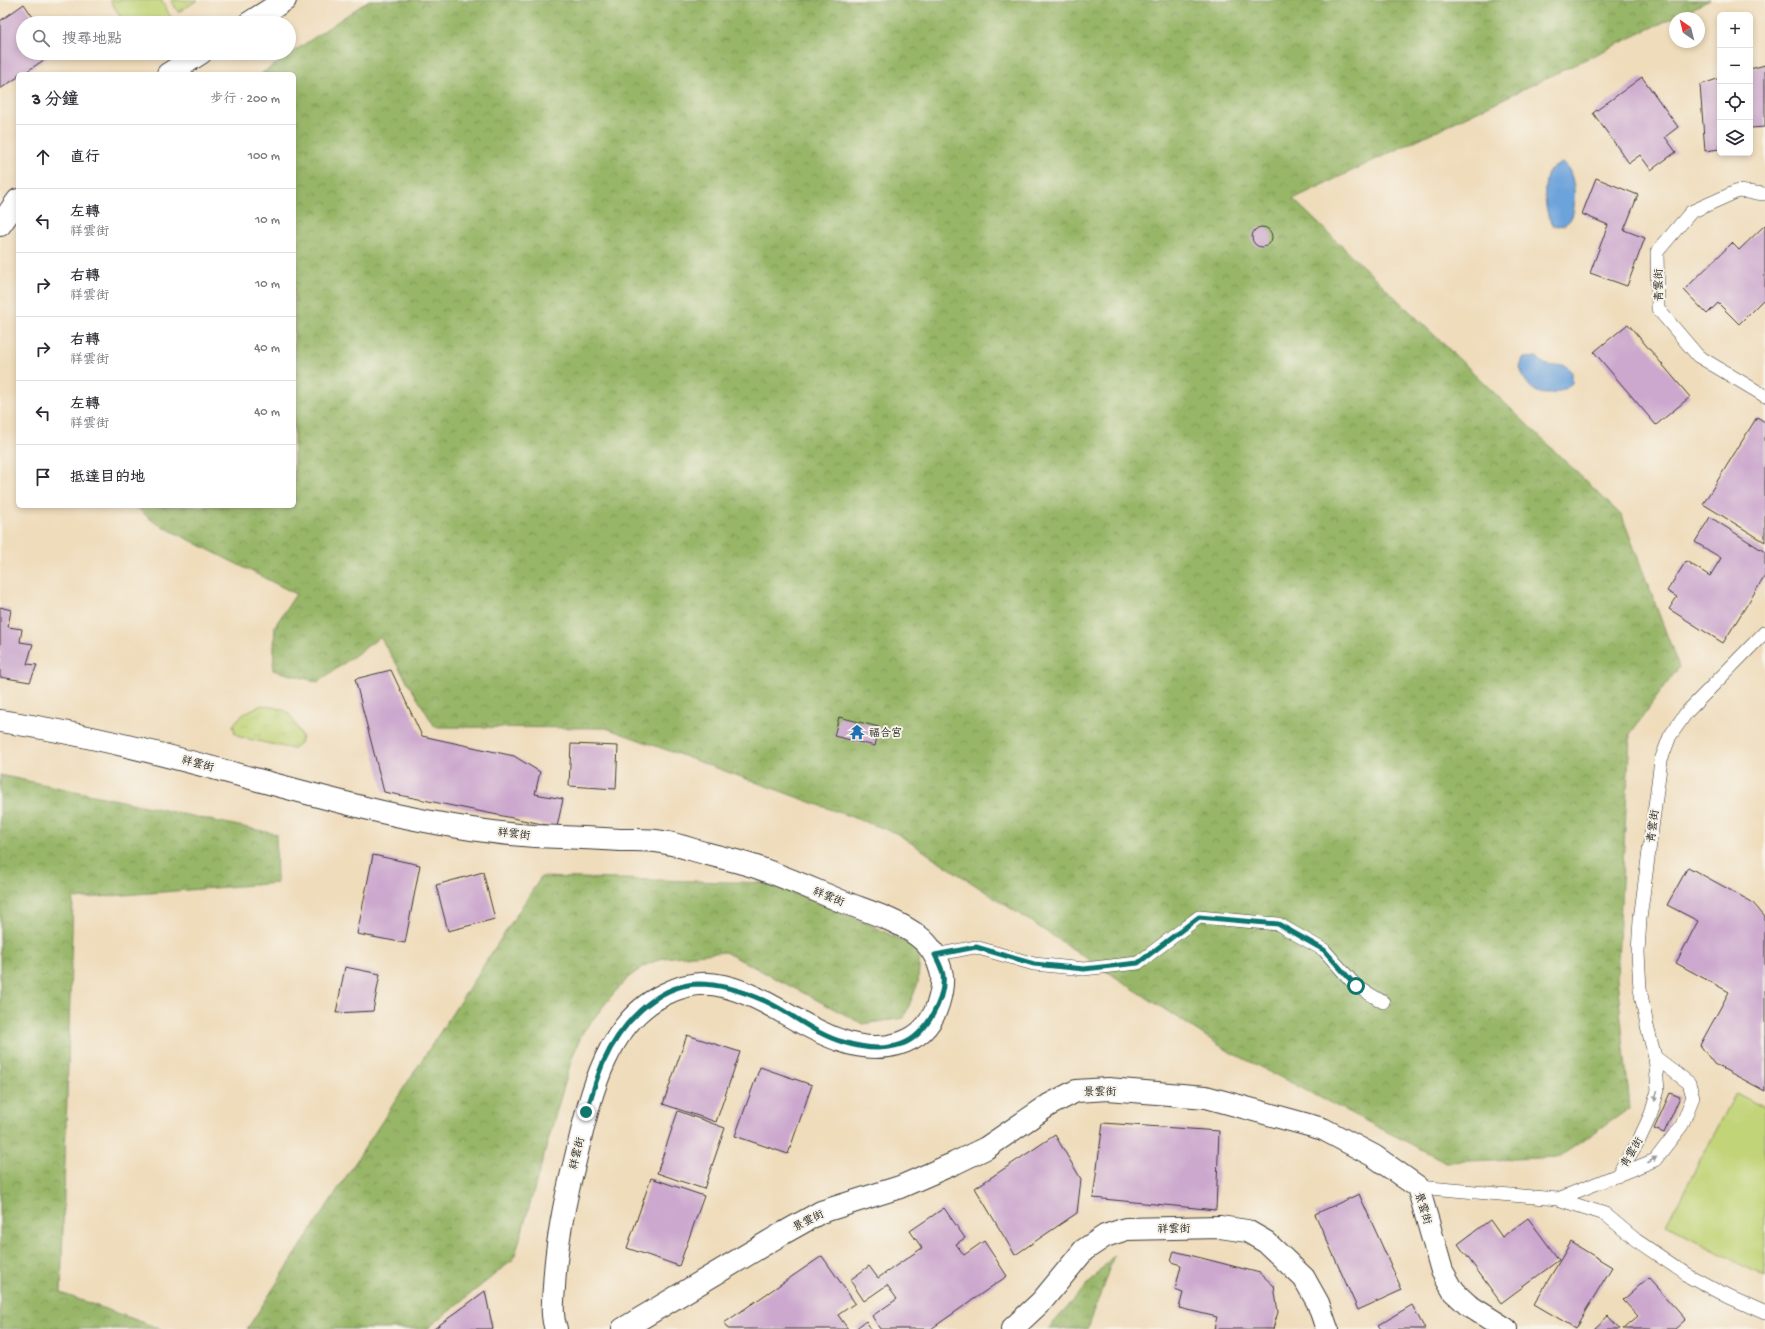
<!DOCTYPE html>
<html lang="zh-TW">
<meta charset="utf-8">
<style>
:root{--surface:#fff;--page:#f2f2f3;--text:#2b2b33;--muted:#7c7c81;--line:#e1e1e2}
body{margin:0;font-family:"Gochi Hand","LXGW WenKai TC",sans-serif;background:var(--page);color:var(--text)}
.controls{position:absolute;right:12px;top:12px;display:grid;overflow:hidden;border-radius:6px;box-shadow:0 2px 6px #0003}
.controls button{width:36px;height:36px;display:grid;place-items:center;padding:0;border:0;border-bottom:1px solid var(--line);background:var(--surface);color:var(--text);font:20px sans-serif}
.compass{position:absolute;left:1669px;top:12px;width:36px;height:36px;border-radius:50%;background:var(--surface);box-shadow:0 2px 6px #0003;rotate:325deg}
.stop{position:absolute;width:12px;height:12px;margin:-9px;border:3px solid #0f766e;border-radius:50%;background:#fff}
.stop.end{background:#0f766e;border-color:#fff;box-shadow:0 1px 4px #0008}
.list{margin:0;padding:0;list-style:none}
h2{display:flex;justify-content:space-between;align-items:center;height:52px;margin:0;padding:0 16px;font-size:17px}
h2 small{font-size:13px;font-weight:400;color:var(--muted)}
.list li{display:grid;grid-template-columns:26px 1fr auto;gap:12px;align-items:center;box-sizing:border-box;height:64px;padding:0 16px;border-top:1px solid var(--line)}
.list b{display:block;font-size:15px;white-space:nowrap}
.list p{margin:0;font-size:13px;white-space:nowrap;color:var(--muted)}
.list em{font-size:13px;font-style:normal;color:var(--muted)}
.icon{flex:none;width:22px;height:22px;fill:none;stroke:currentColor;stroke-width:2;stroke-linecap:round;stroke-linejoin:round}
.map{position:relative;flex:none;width:1765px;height:1329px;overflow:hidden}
.search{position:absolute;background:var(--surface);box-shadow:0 2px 6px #0003;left:16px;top:16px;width:280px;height:44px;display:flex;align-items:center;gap:10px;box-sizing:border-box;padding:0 14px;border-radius:22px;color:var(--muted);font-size:15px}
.panel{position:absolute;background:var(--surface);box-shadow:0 2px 6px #0003;left:16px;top:72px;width:280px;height:436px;border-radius:6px}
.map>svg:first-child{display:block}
.grass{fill:url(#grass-tufts);stroke:#6e784a}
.forest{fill:url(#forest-crowns);stroke:#5a6942}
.pitch{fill:#c1d478;stroke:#6e784a}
.water{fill:#6da3db;stroke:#44607c}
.building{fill:#cca8ce}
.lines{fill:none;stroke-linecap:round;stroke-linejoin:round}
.service-casing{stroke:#3c3934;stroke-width:14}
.minor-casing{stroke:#3c3934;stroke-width:24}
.service{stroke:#fff;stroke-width:13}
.minor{stroke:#fff;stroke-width:22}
.oneway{fill:#999}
.route{stroke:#0f766e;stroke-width:5}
.labels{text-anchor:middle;stroke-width:4;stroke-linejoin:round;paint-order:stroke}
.street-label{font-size:11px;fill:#1c1c1c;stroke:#f7f3e8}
.poi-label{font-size:11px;fill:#1c1c1c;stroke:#f7f3e8;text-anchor:start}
</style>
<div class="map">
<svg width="1765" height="1329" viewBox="0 0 1765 1329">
<defs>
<pattern id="grass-tufts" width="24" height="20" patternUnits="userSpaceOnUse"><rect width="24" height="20" fill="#c1d478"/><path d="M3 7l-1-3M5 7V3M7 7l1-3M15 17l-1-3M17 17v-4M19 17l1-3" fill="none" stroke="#a5b567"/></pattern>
<pattern id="forest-crowns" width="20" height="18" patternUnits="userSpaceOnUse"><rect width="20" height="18" fill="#98b668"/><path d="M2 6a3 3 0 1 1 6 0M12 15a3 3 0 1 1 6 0" fill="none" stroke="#7b9355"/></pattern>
</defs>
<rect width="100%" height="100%" fill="#f7f3e8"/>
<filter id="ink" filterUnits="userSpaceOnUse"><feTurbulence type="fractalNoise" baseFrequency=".025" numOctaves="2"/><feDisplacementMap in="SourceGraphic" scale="8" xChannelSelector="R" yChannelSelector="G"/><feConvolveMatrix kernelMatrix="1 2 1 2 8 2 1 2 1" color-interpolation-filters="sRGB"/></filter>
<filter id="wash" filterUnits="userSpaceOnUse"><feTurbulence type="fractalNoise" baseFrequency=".012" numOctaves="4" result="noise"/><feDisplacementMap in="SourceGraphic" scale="16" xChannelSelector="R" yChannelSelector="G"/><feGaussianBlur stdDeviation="0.9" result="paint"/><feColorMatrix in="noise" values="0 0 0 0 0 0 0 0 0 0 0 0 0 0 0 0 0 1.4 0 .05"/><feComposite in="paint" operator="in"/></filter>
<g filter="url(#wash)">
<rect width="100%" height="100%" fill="#efdcbb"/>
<path class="grass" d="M262,705c30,6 26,5 40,32l-3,8 -6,4 -53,-12 -5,-4 -2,-7c5,-10 18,-17 29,-21z"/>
<g class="forest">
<polygon points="369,0 1710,0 1293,199 1622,516 1679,667 1630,734 1617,978 1630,1108 1559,1157 1446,1162 1225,1049 896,833 606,728 435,727 380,637 318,682 273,670 275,626 296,594 154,522 135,506 294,506 294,74 261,74"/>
<polygon points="0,775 276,834 277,883 73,899 61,1293 161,1329 0,1329"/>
<polygon points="541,877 769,883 869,924 920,950 918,983 904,1018 863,1024 725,952 663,958 646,965 630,976 613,994 583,1032 573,1055 514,1259 427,1329 247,1329"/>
<polygon points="1114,1255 1088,1329 1048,1329"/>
</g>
<g class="pitch">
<polygon points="110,0 161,0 173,21 170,23 124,23"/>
<polygon points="171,0 198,0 178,12"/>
<polygon points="1736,1093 1765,1108 1765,1277 1666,1225"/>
</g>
<g class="water">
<path d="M1562,163c2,2 5,4 7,7 6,10 9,44 -1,52 -4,4 -10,4 -15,4 -9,-15 -11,-40 -4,-56z"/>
<path d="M1537,357c11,12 14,8 28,8l7,7v11c-13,12 -33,17 -45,0 -3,-4 -5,-10 -7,-15l3,-10z"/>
</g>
<g id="blocks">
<g class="building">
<polygon points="24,4 37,23 23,23 23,53 54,53 23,74 18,74 18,77 0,89 0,21"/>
<polygon points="1765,65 1765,127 1750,128 1750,69"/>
<polygon points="1642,77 1678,127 1665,137 1676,152 1651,170 1640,155 1629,163 1593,113"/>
<polygon points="1720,78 1720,149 1705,151 1700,85"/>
<polygon points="1596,178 1638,195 1624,230 1645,238 1627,286 1590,273 1608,225 1582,214"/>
<polygon points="1765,225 1765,298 1739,324 1718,303 1707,314 1684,290 1732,243 1739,250"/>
<circle cx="1262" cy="237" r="10"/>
<polygon points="1628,324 1690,397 1656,425 1594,352"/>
<polygon points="1757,417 1765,422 1765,542 1703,504"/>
<polygon points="1710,517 1765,552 1765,576 1723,643 1669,609 1677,597 1667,591 1686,561 1710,576 1721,558 1695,542"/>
<polygon points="0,607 11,610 8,627 22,629 20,642 33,644 27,664 37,665 30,682 0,677"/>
<polygon points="391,670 422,736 514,756 540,772 535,794 563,799 557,827 384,792 355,679"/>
<polygon points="839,717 879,727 875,746 834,736"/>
<polygon points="571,744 618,746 616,789 569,786"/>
<polygon points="373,855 420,865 405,943 357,934"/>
<polygon points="1688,867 1752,902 1765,917 1765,1091 1714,1064 1700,1045 1729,992 1676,963 1698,921 1667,905"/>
<polygon points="483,872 495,919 448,931 436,885"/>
<polygon points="345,967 380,974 373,1011 336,1013"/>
<polygon points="687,1035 740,1052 716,1122 663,1104"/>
<polygon points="760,1067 812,1085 788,1154 735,1136"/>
<polygon points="1670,1093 1680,1097 1664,1133 1654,1129"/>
<polygon points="678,1111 725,1128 704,1189 657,1173"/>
<polygon points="1103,1123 1219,1131 1216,1210 1093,1198"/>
<polygon points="1055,1135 1081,1179 1077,1213 1015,1255 975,1188"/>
<polygon points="651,1178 704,1196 679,1266 627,1248"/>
<polygon points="1359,1194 1402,1290 1358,1310 1315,1214"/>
<polygon points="944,1208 965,1238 956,1244 964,1255 984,1241 1007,1276 931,1329 880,1329 872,1316 897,1299 887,1285 864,1301 850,1280 869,1266 878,1278 922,1248 910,1231"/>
<polygon points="1528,1218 1559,1260 1501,1303 1458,1244 1490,1220 1502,1237"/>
<polygon points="1571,1242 1612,1267 1575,1328 1534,1304"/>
<polygon points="1174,1251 1260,1273 1274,1286 1278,1312 1273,1329 1214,1329 1217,1317 1179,1308 1183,1293 1175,1290 1181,1265 1171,1262"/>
<polygon points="822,1256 855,1303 838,1315 848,1329 728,1329 724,1323"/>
<polygon points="1648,1278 1686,1320 1676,1329 1623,1329 1638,1316 1623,1300"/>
<polygon points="485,1291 493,1329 434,1329"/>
<polygon points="1412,1305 1425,1329 1381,1329 1378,1325"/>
<polygon points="1608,1316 1620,1329 1594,1329"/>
<polygon points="866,1321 871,1329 855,1329"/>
</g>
</g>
</g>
<g filter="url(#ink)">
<use href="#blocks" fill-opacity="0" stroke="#3c3934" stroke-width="1"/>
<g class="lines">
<g class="service-casing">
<g id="service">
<polyline points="1765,194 1738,191 1691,212 1657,252 1658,309 1698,356 1765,396"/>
<polyline points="935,955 975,947 1034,964 1084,969 1138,963 1199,917 1278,924 1324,950 1356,986 1383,1002"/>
<polyline points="1617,1176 1639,1140 1651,1114 1658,1090 1655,1057 1647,1026 1640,989 1638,952 1640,919 1661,760 1670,736 1686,713 1765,632"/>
<polyline points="1418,1187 1558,1199 1605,1214 1636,1240 1686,1274 1729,1297 1765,1313"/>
<polyline points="1558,1199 1655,1160 1682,1125 1693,1097 1689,1083 1655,1057"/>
</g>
</g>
<g class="minor-casing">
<g id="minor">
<polyline points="249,23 285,0"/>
<polyline points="168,74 201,53"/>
<polyline points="0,225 18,200"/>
<path d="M0,721c130,19 255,61 382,91 50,11 102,21 152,24 29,1 57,2 86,4 14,0 29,-1 42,2 14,2 28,7 42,11 16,4 33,8 49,13 30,10 59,23 88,35 25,10 55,18 77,35 11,8 20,22 23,35 3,10 0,23 -3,33 -14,45 -61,50 -99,36 -41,-14 -73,-44 -116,-54 -20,-5 -40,-1 -58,8 -61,29 -76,108 -90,167 -11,42 -19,83 -21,126 -1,15 -3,28 2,42"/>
<polyline points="623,1329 780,1235 821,1212 900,1187 955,1163 986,1148 1049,1105 1076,1091 1108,1089 1206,1097 1323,1129 1374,1156 1418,1187 1442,1271 1454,1292 1468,1305 1506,1329"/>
<polyline points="1012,1329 1042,1301 1084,1250 1105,1236 1126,1229 1220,1227 1247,1231 1266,1242 1304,1278 1318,1303 1327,1329"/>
</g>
</g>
<use href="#service" class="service"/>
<use href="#minor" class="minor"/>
</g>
<defs><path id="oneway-solid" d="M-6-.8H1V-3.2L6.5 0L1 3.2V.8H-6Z"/></defs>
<g class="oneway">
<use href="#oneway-solid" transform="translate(1656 1096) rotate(104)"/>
<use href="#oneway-solid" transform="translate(1652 1160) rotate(-33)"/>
</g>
</g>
<g class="lines" filter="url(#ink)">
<path class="route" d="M586,1112c6,-16 10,-33 17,-49 16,-36 52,-78 95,-79 23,0 47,8 67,17 27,12 49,33 78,41 19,6 39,9 59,2 23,-8 44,-45 41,-69 -1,-7 -5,-14 -8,-20l41,-8 58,17 50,5 54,-6 61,-46 79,7 46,26 32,36"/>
</g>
<defs>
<g id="temple-bare" transform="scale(1.2)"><path d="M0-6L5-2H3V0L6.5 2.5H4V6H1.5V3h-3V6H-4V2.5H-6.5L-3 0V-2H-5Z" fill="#1f6fb2" stroke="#f7f3e8" stroke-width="2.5" paint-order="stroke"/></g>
</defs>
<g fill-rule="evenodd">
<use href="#temple-bare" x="857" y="732"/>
</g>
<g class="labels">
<g class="street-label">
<text transform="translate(1658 285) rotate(-91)" y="4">青雲街</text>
<text transform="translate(198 763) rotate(15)" y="4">祥雲街</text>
<text transform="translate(1652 826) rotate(-82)" y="4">青雲街</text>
<text transform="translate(514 833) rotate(7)" y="4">祥雲街</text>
<text transform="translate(829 896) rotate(22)" y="4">祥雲街</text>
<text transform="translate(1100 1091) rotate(-1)" y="4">景雲街</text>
<text transform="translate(1631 1152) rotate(-59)" y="4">青雲街</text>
<text transform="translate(576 1153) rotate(-76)" y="4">祥雲街</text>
<text transform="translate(1424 1208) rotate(73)" y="4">景雲街</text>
<text transform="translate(808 1220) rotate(-27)" y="4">景雲街</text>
<text transform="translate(1174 1228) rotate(-1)" y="4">祥雲街</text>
</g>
<g class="poi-label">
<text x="869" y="736">福合宮</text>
</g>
</g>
</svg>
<div class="controls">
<button>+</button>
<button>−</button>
<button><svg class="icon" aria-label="locate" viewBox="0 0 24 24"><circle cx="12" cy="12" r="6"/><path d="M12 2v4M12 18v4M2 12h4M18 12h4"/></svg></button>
<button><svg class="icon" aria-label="layers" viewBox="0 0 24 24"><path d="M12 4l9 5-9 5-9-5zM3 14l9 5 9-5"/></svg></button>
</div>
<svg class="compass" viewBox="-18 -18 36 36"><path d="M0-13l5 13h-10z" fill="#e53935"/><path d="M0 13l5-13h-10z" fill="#7c7c81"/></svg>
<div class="stop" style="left:1356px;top:986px"></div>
<div class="stop end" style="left:586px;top:1112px"></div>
<div class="search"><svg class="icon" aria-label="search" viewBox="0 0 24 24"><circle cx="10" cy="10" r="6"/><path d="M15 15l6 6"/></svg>搜尋地點</div>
<section class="panel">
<h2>3 分鐘<small>步行 · 200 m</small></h2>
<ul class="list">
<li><svg class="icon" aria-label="ahead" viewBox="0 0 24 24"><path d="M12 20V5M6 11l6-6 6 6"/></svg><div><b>直行</b></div><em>100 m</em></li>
<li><svg class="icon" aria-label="left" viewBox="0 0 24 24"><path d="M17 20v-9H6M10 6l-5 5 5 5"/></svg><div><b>左轉</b><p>祥雲街</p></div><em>10 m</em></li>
<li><svg class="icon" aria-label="right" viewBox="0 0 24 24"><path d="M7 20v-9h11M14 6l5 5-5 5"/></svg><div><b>右轉</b><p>祥雲街</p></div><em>10 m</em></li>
<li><svg class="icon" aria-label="right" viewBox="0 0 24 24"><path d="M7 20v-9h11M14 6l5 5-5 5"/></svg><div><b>右轉</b><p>祥雲街</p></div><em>40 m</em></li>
<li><svg class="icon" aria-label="left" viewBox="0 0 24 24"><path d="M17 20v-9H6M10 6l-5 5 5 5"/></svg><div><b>左轉</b><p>祥雲街</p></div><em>40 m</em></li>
<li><svg class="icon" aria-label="arrive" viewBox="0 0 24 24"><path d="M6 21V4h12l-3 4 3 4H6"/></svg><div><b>抵達目的地</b></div></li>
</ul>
</section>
</div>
